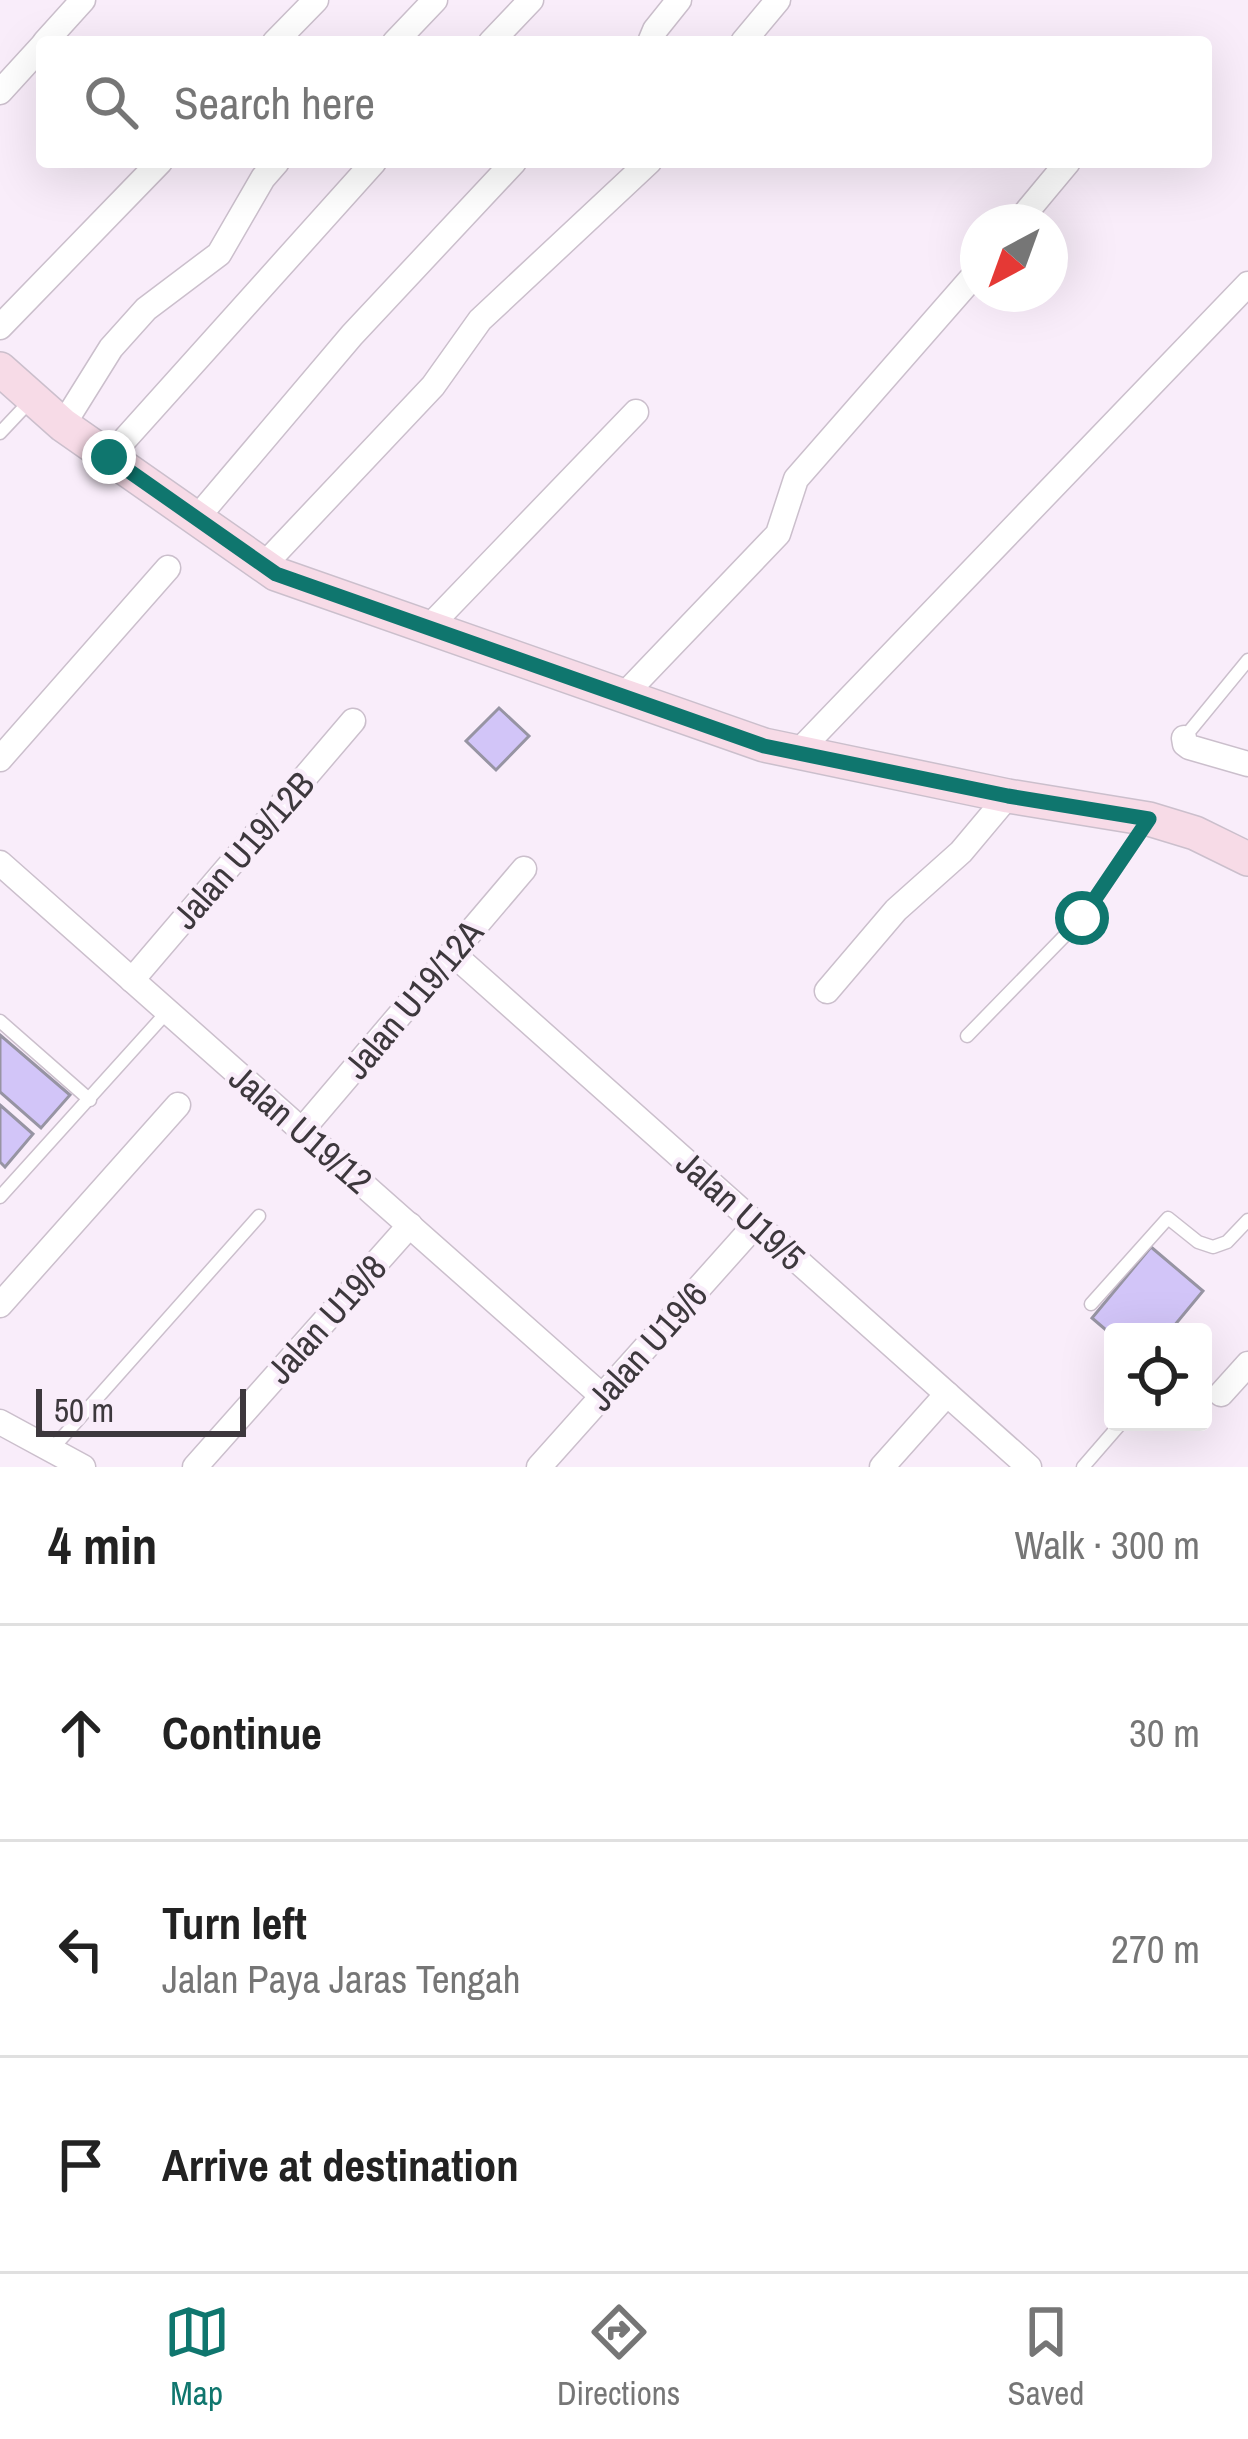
<!DOCTYPE html>
<meta charset="utf-8">
<style>
:root{--surface:#fff;--page:#f2f2f2;--text:#222;--muted:#767676;--line:#e0e0e0;--accent:#0f766e}
body{margin:0;font-family:"Archivo Narrow",sans-serif;background:var(--page);color:var(--text)}
.controls{position:absolute;right:36px;bottom:36px;display:grid;overflow:hidden;border-radius:12px;box-shadow:0 12px 48px #0002}
.controls button{width:108px;height:108px;display:grid;place-items:center;padding:0;border:0;border-bottom:3px solid var(--line);background:var(--surface);color:var(--text);font:60px sans-serif}
.compass{position:absolute;left:960px;top:204px;width:108px;height:108px;border-radius:50%;background:var(--surface);box-shadow:0 12px 48px #0002;rotate:221deg}
.scale{position:absolute;left:36px;bottom:30px;width:210px;box-sizing:border-box;padding-left:12px;border:6px solid #3d383d;border-top:0;font-size:33px;line-height:42px;white-space:nowrap;color:#3d383d;-webkit-text-stroke:9px #f9edfa;paint-order:stroke}
.stop{position:absolute;width:36px;height:36px;margin:-27px;border:9px solid #0f766e;border-radius:50%;background:#fff}
.stop.end{background:#0f766e;border-color:#fff;box-shadow:0 3px 12px #0008}
.list{margin:0;padding:0;list-style:none}
h2{display:flex;justify-content:space-between;align-items:center;height:156px;margin:0;padding:0 48px;font-size:51px}
h2 small{font-size:39px;font-weight:400;color:var(--muted)}
.list li{display:grid;grid-template-columns:78px 1fr auto;gap:36px;align-items:center;box-sizing:border-box;height:216px;padding:0 48px;border-top:3px solid var(--line)}
.list b{display:block;font-size:45px;white-space:nowrap}
.list p{margin:0;font-size:39px;white-space:nowrap;color:var(--muted)}
.list em{font-size:39px;font-style:normal;color:var(--muted)}
.icon{flex:none;width:66px;height:66px;fill:none;stroke:currentColor;stroke-width:2;stroke-linecap:round;stroke-linejoin:round}
.map{position:relative;flex:none;width:1248px;height:1467px;overflow:hidden}
.search{position:absolute;background:var(--surface);box-shadow:0 12px 48px #0002;left:36px;right:36px;top:36px;height:132px;display:flex;align-items:center;gap:30px;box-sizing:border-box;padding:0 42px;border-radius:12px;color:var(--muted);font-size:45px}
.sheet{height:804px;background:var(--surface)}
nav{display:flex;justify-content:space-around;align-items:center;box-sizing:border-box;height:168px;border-top:3px solid var(--line);background:var(--surface);font-size:33px;color:var(--muted)}
nav a{display:grid;justify-items:center;gap:6px}
nav .on{color:var(--accent)}
.map>svg:first-child{display:block}
.building{fill:#d2c5f8;stroke:#9794a3;stroke-width:3}
.lines{fill:none;stroke-linecap:round;stroke-linejoin:round}
.lane-casing{stroke:#cbbfcc;stroke-width:15}
.street-casing{stroke:#cbbfcc;stroke-width:27}
.secondary-casing{stroke:#cbbfcc;stroke-width:36}
.lane{stroke:#fff;stroke-width:12}
.street{stroke:#fff;stroke-width:24}
.secondary{stroke:#f7dbe7;stroke-width:33}
.route{stroke:#0f766e;stroke-width:15}
.labels{text-anchor:middle;stroke-width:9;stroke-linejoin:round;paint-order:stroke}
.street-label{font-size:36px;fill:#3d383d;stroke:#f9edfa}
</style>
<div class="map">
<svg width="1248" height="1467" viewBox="0 0 1248 1467">
<rect width="100%" height="100%" fill="#f9edfa"/>
<g class="building">
<polygon points="499,708 529,736 496,770 466,741"/>
<polygon points="0,1035 70,1095 41,1128 0,1092"/>
<polygon points="0,1105 33,1134 5,1167 0,1162"/>
<polygon points="1151,1247 1203,1291 1169,1332 1113,1332 1113,1336 1092,1318"/>
</g>
<g class="lines">
<g class="lane-casing">
<g id="lane">
<polyline points="0,433 32,399"/>
<polyline points="1184,738 1248,660"/>
<polyline points="0,1021 90,1100"/>
<polyline points="967,1036 1082,918 1145,825"/>
<polyline points="0,1197 167,1012"/>
<polyline points="1091,1304 1168,1218 1198,1242 1213,1247 1227,1242 1248,1220"/>
<polyline points="52,1449 259,1216"/>
<polyline points="1083,1467 1122,1422"/>
</g>
</g>
<g class="street-casing">
<g id="street">
<polyline points="45,42 83,0"/>
<polyline points="275,42 316,0"/>
<polyline points="395,42 435,0"/>
<polyline points="491,42 531,0"/>
<polyline points="650,42 655,30 679,0"/>
<polyline points="743,42 778,0"/>
<polyline points="0,92 42,46"/>
<polyline points="1018,222 1068,162"/>
<polyline points="0,327 160,162"/>
<polyline points="63,425 111,348 146,309 219,254 263,178 277,162"/>
<polyline points="109,457 374,162"/>
<polyline points="196,519 352,335 514,162"/>
<polyline points="263,566 433,386 480,320 649,162"/>
<polyline points="428,628 636,412"/>
<polyline points="623,696 778,534 796,479 978,271"/>
<polyline points="1184,738 1185,744 1189,747 1248,764"/>
<polyline points="798,752 1248,284"/>
<polyline points="0,759 168,568"/>
<polyline points="0,863 602,1396"/>
<polyline points="452,953 1029,1467"/>
<polyline points="132,980 353,721"/>
<polyline points="827,991 896,910 961,852 1008,796"/>
<polyline points="302,1130 524,869"/>
<polyline points="0,1305 178,1105"/>
<polyline points="1221,1394 1248,1364"/>
<polyline points="0,1422 83,1467"/>
<polyline points="195,1467 410,1225"/>
<polyline points="539,1467 756,1224"/>
<polyline points="882,1467 947,1394"/>
</g>
</g>
<g class="secondary-casing">
<polyline id="secondary" points="0,369 63,425 276,574 764,745 1008,796 1149,819 1195,833 1248,859"/>
</g>
<use href="#lane" class="lane"/>
<use href="#street" class="street"/>
<use href="#secondary" class="secondary"/>
</g>
<g class="lines">
<polyline class="route" points="109,457 276,574 764,746 1008,796 1149,819 1082,918"/>
</g>
<g class="labels">
<g class="street-label">
<text transform="translate(243 850) rotate(-49)" y="13">Jalan U19/12B</text>
<text transform="translate(413 999) rotate(-50)" y="13">Jalan U19/12A</text>
<text transform="translate(301 1129) rotate(41)" y="13">Jalan U19/12</text>
<text transform="translate(741 1210) rotate(42)" y="13">Jalan U19/5</text>
<text transform="translate(326 1319) rotate(-48)" y="13">Jalan U19/8</text>
<text transform="translate(647 1346) rotate(-48)" y="13">Jalan U19/6</text>
</g>
</g>
</svg>
<div class="controls">
<button><svg class="icon" aria-label="locate" viewBox="0 0 24 24"><circle cx="12" cy="12" r="6"/><path d="M12 2v4M12 18v4M2 12h4M18 12h4"/></svg></button>
</div>
<svg class="compass" viewBox="-18 -18 36 36"><path d="M0-13l5 13h-10z" fill="#e53935"/><path d="M0 13l5-13h-10z" fill="#767676"/></svg>
<div class="scale">50 m</div>
<div class="stop" style="left:1082px;top:918px"></div>
<div class="stop end" style="left:109px;top:457px"></div>
<div class="search"><svg class="icon" aria-label="search" viewBox="0 0 24 24"><circle cx="10" cy="10" r="6"/><path d="M15 15l6 6"/></svg>Search here</div>
</div>
<section class="sheet">
<h2>4 min<small>Walk · 300 m</small></h2>
<ul class="list">
<li><svg class="icon" aria-label="ahead" viewBox="0 0 24 24"><path d="M12 20V5M6 11l6-6 6 6"/></svg><div><b>Continue</b></div><em>30 m</em></li>
<li><svg class="icon" aria-label="left" viewBox="0 0 24 24"><path d="M17 20v-9H6M10 6l-5 5 5 5"/></svg><div><b>Turn left</b><p>Jalan Paya Jaras Tengah</p></div><em>270 m</em></li>
<li><svg class="icon" aria-label="arrive" viewBox="0 0 24 24"><path d="M6 21V4h12l-3 4 3 4H6"/></svg><div><b>Arrive at destination</b></div></li>
</ul>
</section>
<nav>
<a class="on"><svg class="icon" aria-label="map" viewBox="0 0 24 24"><path d="M3 6l6-2 6 2 6-2v14l-6 2-6-2-6 2zM9 4v14M15 6v14"/></svg>Map</a>
<a><svg class="icon" aria-label="directions" viewBox="0 0 24 24"><path d="M12 3l9 9-9 9-9-9zM9 14v-3h6M13 9l2 2-2 2"/></svg>Directions</a>
<a><svg class="icon" aria-label="saved" viewBox="0 0 24 24"><path d="M7 4h10v16l-5-4-5 4z"/></svg>Saved</a>
</nav>
